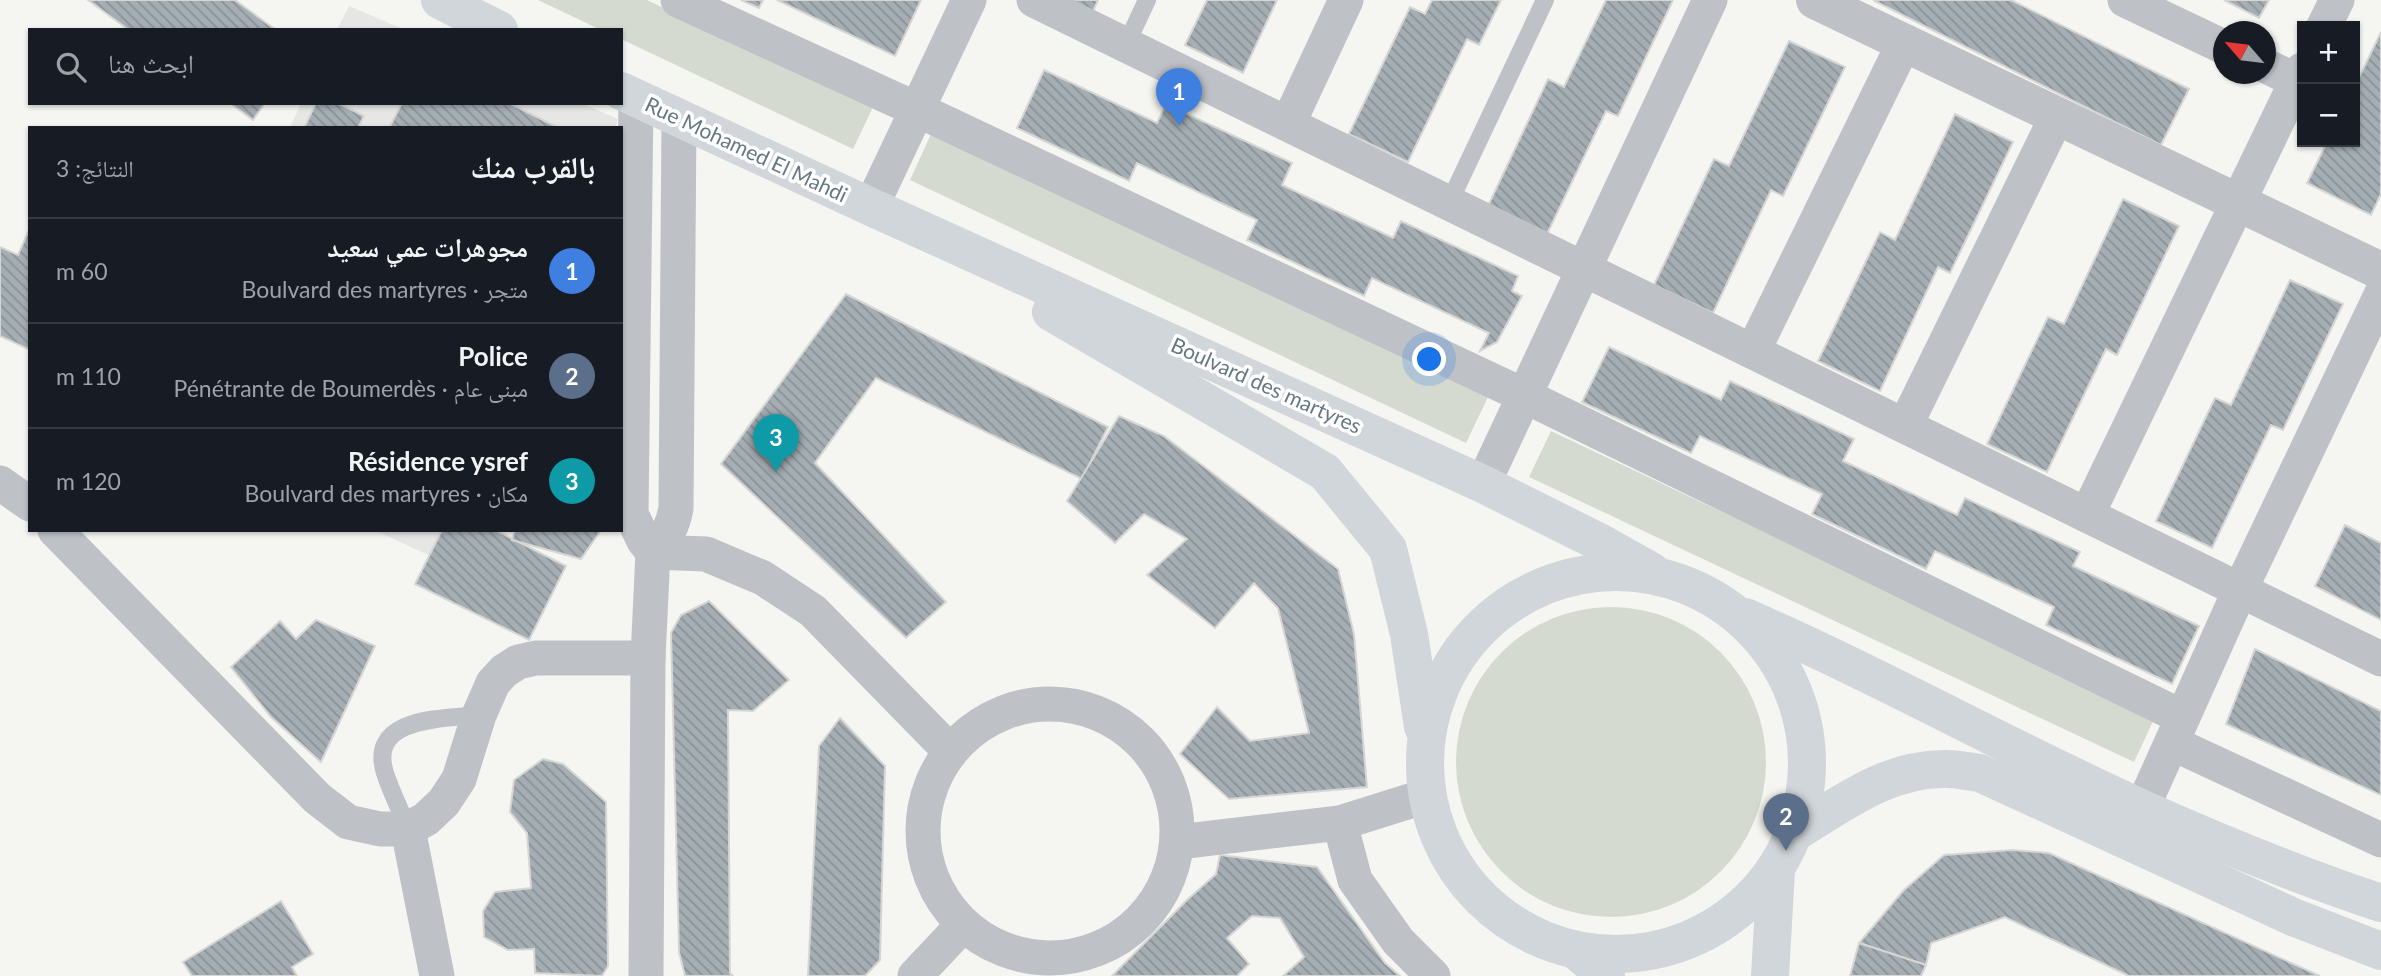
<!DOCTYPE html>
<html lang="ar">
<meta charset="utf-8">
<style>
:root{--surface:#171b24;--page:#242831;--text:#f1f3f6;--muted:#9ea1a6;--line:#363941;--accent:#e34724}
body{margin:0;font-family:Lato,"Noto Naskh Arabic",sans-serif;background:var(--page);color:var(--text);direction:rtl}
.controls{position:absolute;right:21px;top:21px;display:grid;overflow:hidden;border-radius:0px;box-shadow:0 2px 5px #0004}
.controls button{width:63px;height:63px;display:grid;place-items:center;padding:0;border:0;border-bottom:2px solid var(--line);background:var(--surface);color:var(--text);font:35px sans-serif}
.compass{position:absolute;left:2213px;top:21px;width:63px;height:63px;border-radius:50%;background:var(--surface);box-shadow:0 2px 5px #0004;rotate:298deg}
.you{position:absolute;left:1430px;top:360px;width:24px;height:24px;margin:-18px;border:5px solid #fff;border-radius:50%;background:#1a73e8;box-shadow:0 0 0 10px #1a73e833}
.badge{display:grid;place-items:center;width:46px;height:46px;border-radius:50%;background:var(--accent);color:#fff;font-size:23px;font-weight:700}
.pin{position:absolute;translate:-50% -58px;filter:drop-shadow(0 2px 4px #0008)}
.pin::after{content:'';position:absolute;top:37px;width:24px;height:21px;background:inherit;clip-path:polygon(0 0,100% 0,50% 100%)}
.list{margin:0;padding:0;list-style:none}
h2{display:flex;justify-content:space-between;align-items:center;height:91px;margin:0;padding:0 28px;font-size:30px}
h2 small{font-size:23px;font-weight:400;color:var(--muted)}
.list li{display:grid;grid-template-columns:46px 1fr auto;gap:21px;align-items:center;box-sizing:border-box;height:105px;padding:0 28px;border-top:2px solid var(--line)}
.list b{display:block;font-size:26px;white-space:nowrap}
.list p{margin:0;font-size:23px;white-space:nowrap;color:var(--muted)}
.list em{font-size:23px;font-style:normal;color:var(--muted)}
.icon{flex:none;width:38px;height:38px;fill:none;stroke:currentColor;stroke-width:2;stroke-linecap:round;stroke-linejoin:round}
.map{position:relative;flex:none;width:2381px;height:976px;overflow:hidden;direction:ltr}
.search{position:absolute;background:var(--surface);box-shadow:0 2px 5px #0004;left:28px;top:28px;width:595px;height:77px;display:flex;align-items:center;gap:18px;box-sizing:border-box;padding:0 24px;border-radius:0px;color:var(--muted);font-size:26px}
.panel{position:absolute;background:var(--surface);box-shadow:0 2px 5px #0004;left:28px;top:126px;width:595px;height:406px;border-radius:0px;direction:rtl}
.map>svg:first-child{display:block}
.built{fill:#e6e7e5}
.green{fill:#d5dad1}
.building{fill:url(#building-back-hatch);stroke:#d6d6d4;stroke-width:2}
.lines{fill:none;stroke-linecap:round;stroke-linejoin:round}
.service{stroke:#bec2c6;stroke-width:18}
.minor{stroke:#bec2c6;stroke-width:35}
.tertiary{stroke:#bec2c6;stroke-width:38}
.secondary{stroke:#d1d6da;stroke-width:38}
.motorway{stroke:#d1d6da;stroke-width:38}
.labels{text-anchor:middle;stroke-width:7;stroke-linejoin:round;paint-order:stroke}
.street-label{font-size:21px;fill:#647783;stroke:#fff}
</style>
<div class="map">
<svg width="2381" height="976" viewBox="0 0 2381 976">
<defs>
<pattern id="building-back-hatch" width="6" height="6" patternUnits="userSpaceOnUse" patternTransform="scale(1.75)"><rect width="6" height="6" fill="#a5aeb3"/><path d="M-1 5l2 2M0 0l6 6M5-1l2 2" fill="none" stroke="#8a9297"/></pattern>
</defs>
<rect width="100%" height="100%" fill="#f5f5f1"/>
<g class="built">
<polygon points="349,6 405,30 337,30"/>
<polygon points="301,103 581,103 618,119 615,128 290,128"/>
<polygon points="374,530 449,530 437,559"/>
</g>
<g class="green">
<polygon points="538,0 647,0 873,107 853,149 621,39 621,30 601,30"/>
<polygon points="932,132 1489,395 1466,443 910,180"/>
<polygon points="1551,431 2155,717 2134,762 1529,477"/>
<circle cx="1611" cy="762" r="155"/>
</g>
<g class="building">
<polygon points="88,0 235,0 276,30 129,30"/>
<polygon points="741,0 763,0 759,8"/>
<polygon points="777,0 921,0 895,56"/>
<polygon points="1063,0 1098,0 1092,14"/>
<polygon points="1207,0 1277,0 1243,73 1185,45"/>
<polygon points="1432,0 1501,0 1479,45 1467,39 1408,162 1349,134 1410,7 1425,14"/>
<polygon points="1606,0 1673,0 1618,116 1606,111 1547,234 1488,206 1548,79 1564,87"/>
<polygon points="1873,0 2011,0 2189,89 2161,145"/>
<polygon points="2224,0 2269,0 2259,18"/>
<polygon points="2381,32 2381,194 2371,215 2307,183 2327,142 2355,142 2355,86"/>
<polygon points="1789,41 1845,67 1783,196 1771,190 1713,313 1654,285 1714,159 1729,166"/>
<polygon points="1044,70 1157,123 1166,104 1292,163 1282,185 1393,238 1401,221 1518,276 1512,291 1522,296 1497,342 1480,351 1489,333 1372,278 1364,296 1247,240 1257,220 1137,163 1129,181 1017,128"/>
<polygon points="230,103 265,103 253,120"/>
<polygon points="316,103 338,103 364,116 358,128 304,128"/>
<polygon points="402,103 509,103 559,128 389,128"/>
<polygon points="1955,114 2013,142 1950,273 1938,267 1880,391 1818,361 1880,232 1895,240"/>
<polygon points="2123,199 2179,226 2117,355 2106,349 2047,472 1987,444 2048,317 2064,324"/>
<polygon points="28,232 30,233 30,350 0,336 0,247 18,255"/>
<polygon points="2290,280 2343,304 2283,430 2271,425 2212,548 2156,521 2215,398 2231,405"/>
<polygon points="846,294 1108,427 1082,479 876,378 815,463 946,602 906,638 721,464"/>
<polygon points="1609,347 1721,400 1730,381 1854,439 1843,461 1957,515 1965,498 2080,552 2073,566 2199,626 2172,684 2046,625 2054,607 1935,551 1926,569 1812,514 1822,494 1700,436 1691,453 1582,402"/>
<polygon points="1119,416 1164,436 1338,569 1354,634 1367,787 1229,799 1180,754 1217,707 1250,741 1309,733 1278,608 1254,583 1215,628 1147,575 1187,539 1144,514 1115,543 1067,501"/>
<polygon points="2345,525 2381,543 2381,620 2315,586"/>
<polygon points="442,530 495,530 566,566 529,640 415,584"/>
<polygon points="515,530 601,530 581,559 512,540"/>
<polygon points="709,601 789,680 753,711 728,710 730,973 733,976 685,976 679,952 671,633 681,615"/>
<polygon points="316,620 375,646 321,762 271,717 231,667 280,621 296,639"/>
<polygon points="2255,649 2381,711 2381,795 2226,724"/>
<polygon points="840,718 885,766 880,960 865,976 808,976 819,746"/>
<polygon points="543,759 563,764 606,802 608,966 602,976 535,973 534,949 508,950 484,937 483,911 495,892 531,888 527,833 510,812 514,780"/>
<polygon points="2012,850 2049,853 2320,976 2129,976 2005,917 1931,943 1926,965 1859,943 1903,891 1944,855"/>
<polygon points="1220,855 1317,867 1385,963 1400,976 1283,976 1304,957 1280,918 1252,916 1227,938 1249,964 1237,976 1112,976 1187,900 1216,874"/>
<polygon points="281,901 313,954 292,967 297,976 192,976 183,962"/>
<polygon points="1859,943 1926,965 1921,976 1850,976"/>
</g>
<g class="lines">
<g class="service">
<polyline points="1126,45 1147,0"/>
<polyline points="1449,203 1545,0"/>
<path d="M408,829c-7,-18 -17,-37 -23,-56 -18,-57 60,-54 94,-58"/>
</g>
<g class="minor">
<polyline points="678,0 918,110 1525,396 2182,717"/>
<polyline points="1034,0 2381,659"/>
<polyline points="2125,0 2224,47"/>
<polyline points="2324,26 2337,0"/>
<polyline points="2266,66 2297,81"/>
<polyline points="636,99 631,514 644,541 653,552 706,554 763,578 813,611 950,751"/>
<polyline points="1288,124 1346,0"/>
<polyline points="871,207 969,0"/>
<polyline points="1753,351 1904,43"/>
<polyline points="1905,426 2057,116"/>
<polyline points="0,483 30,504"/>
<polyline points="1483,484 1710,0"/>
<polyline points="2087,515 2302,70"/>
<polyline points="55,530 317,798 348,822 380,829 408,829 426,819 444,802 459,779 479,715 493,683 504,671 518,662 536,658 648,658"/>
<circle cx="1050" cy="831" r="127"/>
<polyline points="2172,743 2381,840"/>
<polyline points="1340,823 1355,880 1398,941 1433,976"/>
<polyline points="408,829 437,976"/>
<polyline points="2130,835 2240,590 2381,295"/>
<polyline points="1178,842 1340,823 1426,796"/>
<path d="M646,976l2,-318 5,-106c13,-14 20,-26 23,-44l3,-389"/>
<polyline points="915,976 962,926"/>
</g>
<polyline class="tertiary" points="1815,0 2381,271"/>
<g class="secondary">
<polyline points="440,0 499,30"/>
<polyline points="621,91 871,207 1483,484 1601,543 1651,571"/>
<polyline points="1051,312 1325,472 1388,549 1409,634 1423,727"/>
<circle cx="1616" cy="763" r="191"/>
<path d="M1745,617c135,59 264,131 398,192 78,35 157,67 238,94"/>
<path d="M1791,835c49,-30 97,-68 157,-66 11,0 22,3 32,4l313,144 88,34"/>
</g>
<g class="motorway">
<polyline points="1579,953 1606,976"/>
<polyline points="1770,976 1776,870"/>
</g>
</g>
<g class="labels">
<g class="street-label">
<text transform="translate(746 150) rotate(25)" y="7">Rue Mohamed El Mahdi</text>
<text transform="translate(1266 386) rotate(24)" y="7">Boulvard des martyres</text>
</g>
</g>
</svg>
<div class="controls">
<button>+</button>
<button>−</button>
</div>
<svg class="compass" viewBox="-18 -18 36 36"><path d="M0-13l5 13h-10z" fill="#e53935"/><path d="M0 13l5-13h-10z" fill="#9ea1a6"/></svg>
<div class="you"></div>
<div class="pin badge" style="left:1179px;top:126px;background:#3f7fe0">1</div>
<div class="pin badge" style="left:1786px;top:851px;background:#5c6f8a">2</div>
<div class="pin badge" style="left:776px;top:472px;background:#0f9aa8">3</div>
<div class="search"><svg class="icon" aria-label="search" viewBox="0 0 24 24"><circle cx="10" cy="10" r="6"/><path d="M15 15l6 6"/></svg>ابحث هنا</div>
<section class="panel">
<h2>بالقرب منك<small>النتائج: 3</small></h2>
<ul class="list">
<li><span class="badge" style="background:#3f7fe0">1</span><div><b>مجوهرات عمي سعيد</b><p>متجر · Boulvard des martyres</p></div><em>60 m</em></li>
<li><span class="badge" style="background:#5c6f8a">2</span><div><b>Police</b><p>مبنى عام · Pénétrante de Boumerdès</p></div><em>110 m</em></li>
<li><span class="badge" style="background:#0f9aa8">3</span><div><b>Résidence ysref</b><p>مكان · Boulvard des martyres</p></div><em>120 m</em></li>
</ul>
</section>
</div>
